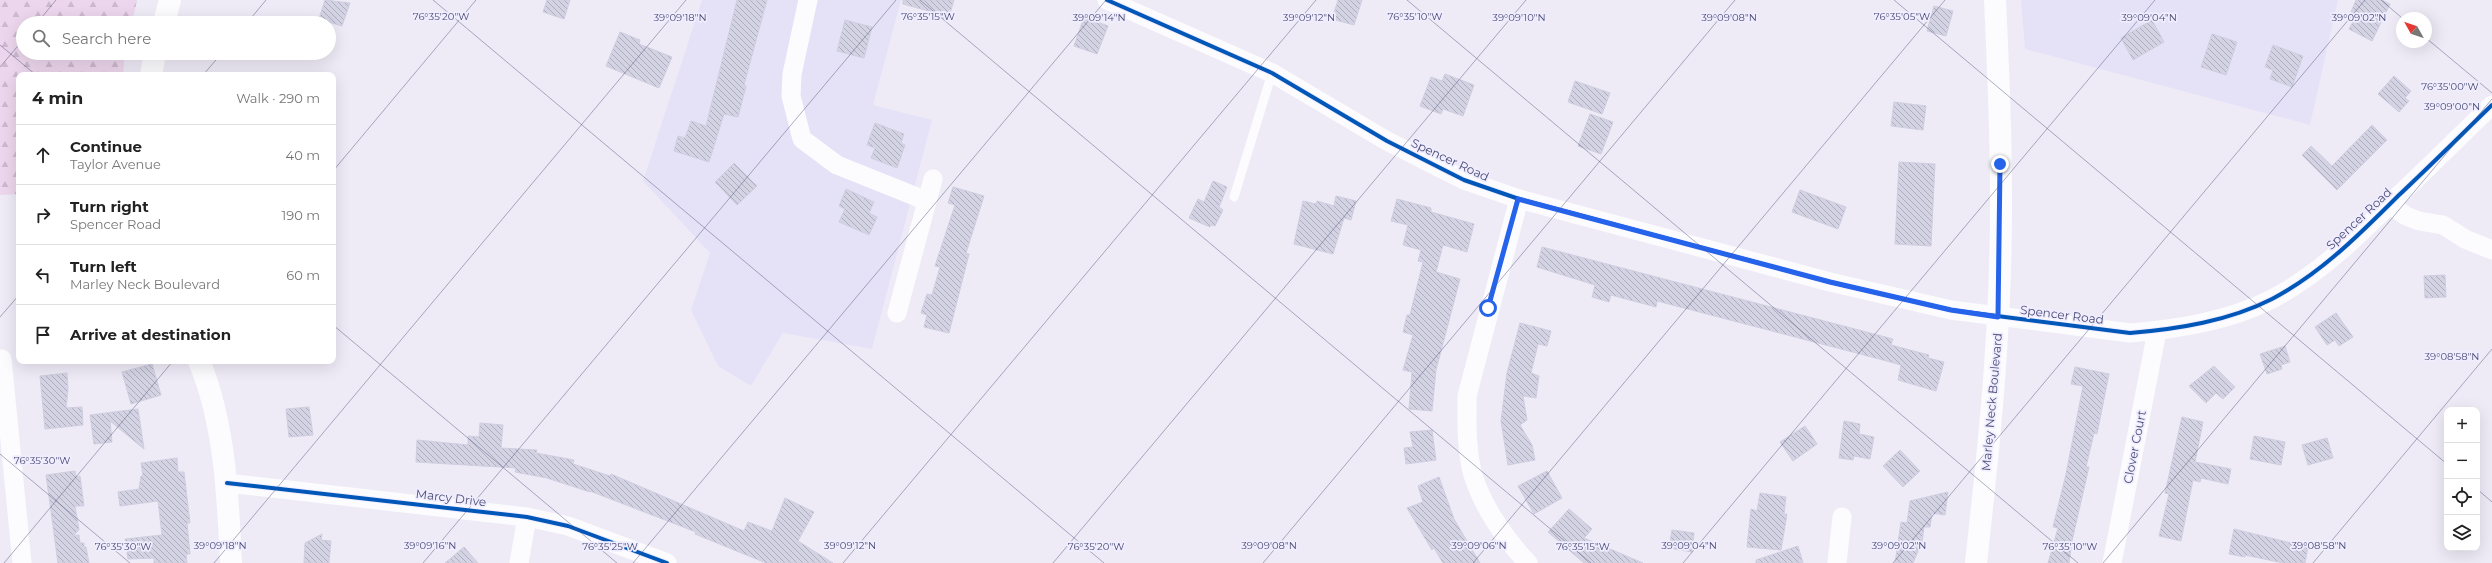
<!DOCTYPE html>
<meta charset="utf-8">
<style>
:root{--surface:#fff;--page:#f6f6f6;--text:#222;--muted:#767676;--line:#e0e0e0}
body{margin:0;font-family:Montserrat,sans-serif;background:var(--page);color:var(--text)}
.controls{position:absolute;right:12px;bottom:12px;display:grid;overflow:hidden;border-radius:8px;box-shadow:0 4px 16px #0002}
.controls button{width:36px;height:36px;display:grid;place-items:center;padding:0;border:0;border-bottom:1px solid var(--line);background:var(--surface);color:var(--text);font:20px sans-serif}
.compass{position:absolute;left:2396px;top:12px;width:36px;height:36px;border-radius:50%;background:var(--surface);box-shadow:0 4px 16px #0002;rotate:310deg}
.stop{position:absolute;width:12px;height:12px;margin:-9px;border:3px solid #2563eb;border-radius:50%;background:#fff}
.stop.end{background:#2563eb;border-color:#fff;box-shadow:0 1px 4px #0008}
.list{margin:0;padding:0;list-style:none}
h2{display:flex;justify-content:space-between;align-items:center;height:52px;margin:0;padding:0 16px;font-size:17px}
h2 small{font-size:13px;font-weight:400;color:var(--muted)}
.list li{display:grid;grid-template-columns:26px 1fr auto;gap:12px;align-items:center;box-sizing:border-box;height:60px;padding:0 16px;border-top:1px solid var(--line)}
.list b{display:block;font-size:15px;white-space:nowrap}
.list p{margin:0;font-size:13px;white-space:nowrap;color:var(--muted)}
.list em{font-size:13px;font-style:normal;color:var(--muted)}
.icon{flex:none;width:22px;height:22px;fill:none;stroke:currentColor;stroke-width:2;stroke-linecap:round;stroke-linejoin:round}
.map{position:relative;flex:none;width:2492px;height:563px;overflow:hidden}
.search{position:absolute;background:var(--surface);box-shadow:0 4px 16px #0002;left:16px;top:16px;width:320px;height:44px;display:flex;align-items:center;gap:10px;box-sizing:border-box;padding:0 14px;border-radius:22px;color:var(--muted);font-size:15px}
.panel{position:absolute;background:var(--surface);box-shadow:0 4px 16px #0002;left:16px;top:72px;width:320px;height:292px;border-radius:8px}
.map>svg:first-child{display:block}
.residential{fill:#e5e2f8}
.forest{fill:url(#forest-firs)}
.building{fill:url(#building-back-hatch);stroke:#cfcee0}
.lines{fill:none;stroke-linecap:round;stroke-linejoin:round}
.lane{stroke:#fcfcfe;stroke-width:9}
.street{stroke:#fcfcfe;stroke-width:19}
.secondary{stroke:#fcfcfe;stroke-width:22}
.cycleway-casing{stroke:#f0edff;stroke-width:6}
.cycleway{stroke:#0057b8;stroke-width:4}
.route{stroke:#2563eb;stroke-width:5}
.ticks{fill:none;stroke:#4b4e76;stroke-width:1;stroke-opacity:0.45}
.labels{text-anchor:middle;stroke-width:3.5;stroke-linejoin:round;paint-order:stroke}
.street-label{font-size:12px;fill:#4b4e76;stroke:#f0edff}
.ticks-label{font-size:10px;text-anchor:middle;fill:#4b4e76;stroke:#f0edff;stroke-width:3.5;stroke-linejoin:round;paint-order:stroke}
</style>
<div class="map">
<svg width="2492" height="563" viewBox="0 0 2492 563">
<defs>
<pattern id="forest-firs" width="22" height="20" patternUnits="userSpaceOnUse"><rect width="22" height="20" fill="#ecd6ed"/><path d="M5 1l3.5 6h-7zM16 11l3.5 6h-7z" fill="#ccb9cf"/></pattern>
<pattern id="building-back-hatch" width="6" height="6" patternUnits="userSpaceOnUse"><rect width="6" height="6" fill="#d4d3e4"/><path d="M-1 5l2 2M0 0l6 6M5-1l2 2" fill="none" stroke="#aeadbd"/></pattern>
</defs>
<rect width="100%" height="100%" fill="#eeebf7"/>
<g class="residential">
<polygon points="702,0 901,0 873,105 932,120 872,349 783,333 751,386 718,366 691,310 710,253 643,181"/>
<polygon points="2021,0 2338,0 2310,125 2025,49"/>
</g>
<polygon class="forest" points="0,0 137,0 132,23 23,23 23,53 125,53 123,75 19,75 19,194 0,195"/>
<g class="building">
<polygon points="325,0 350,3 342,26 319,19"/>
<polygon points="547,0 570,0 564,19 543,12"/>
<polygon points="737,0 767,0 744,85 746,86 738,117 724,114 709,162 674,151 678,136 685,138 691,121 706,126"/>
<polygon points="903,0 954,0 948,20 935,16 936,13 903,4"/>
<polygon points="1338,0 1362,0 1354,25 1332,19"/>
<polygon points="2356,0 2382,0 2390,4 2372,41 2349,29 2357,15 2351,12"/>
<polygon points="1934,6 1953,11 1946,36 1927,31"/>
<polygon points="1084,17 1108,26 1097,54 1074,46"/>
<polygon points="845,20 872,27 864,58 837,51"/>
<polygon points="2152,20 2164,42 2133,60 2121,38"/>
<polygon points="620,32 640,40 639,44 672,57 659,88 606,66"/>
<polygon points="2212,34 2237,42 2226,75 2201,67"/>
<polygon points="2273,45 2303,56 2292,87 2270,79 2273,70 2265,67"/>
<polygon points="1445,74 1474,85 1463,116 1443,109 1441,114 1420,106 1431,77 1442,81"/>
<polygon points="2394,76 2411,91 2405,98 2409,101 2399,112 2378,94"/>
<polygon points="1575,81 1610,93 1602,114 1568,102"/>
<polygon points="1894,102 1926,106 1923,130 1891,126"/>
<polygon points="1590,114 1613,122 1601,154 1578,146"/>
<polygon points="875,123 904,134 901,143 905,145 897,168 871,158 875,148 867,145"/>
<polygon points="2372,125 2387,140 2337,190 2302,155 2311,146 2332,166"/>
<polygon points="1899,162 1935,164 1931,246 1895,244"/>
<polygon points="734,163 757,186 737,205 715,182"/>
<polygon points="1213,181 1227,187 1219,207 1223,210 1215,226 1211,225 1210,227 1189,218 1198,199 1204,202"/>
<polygon points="953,187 984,196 966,253 969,254 949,333 924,327 927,315 921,313 927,294 932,295 940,267 935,266 955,205 948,203"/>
<polygon points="846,189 874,202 869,213 877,217 869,235 839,222 845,209 839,206"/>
<polygon points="1800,190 1846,207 1838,229 1792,212"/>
<polygon points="1336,196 1356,201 1351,220 1344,218 1333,254 1294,244 1303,201 1316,204 1317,201 1334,206"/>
<polygon points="1397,199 1431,208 1431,212 1474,224 1467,252 1443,245 1436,272 1460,279 1436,370 1432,411 1409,409 1412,372 1403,370 1413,335 1403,332 1407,315 1410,315 1423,262 1418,261 1421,250 1403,245 1408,225 1391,221"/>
<polygon points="1542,247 1893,339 1891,345 1929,355 1928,358 1944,362 1936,391 1898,380 1901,365 1883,360 1657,301 1656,307 1611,295 1609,302 1592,297 1595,285 1537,267"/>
<polygon points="2445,275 2446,297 2425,298 2424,276"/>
<polygon points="2336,313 2353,337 2339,346 2335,340 2327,345 2315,327"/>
<polygon points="1520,323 1551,331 1547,346 1538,344 1531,373 1539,376 1536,398 1523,396 1527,420 1520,425 1532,445 1535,460 1508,465 1501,421 1507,373"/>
<polygon points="2285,346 2290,362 2281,365 2282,369 2267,374 2260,354"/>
<polygon points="152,364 161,395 131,404 122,372"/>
<polygon points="2214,366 2235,387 2223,399 2216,393 2206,403 2189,386"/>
<polygon points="2075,367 2109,374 2097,434 2094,433 2086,467 2089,467 2072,541 2069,563 2048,563 2058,528 2053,527 2066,474 2083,386 2071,384"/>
<polygon points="67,373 68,390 66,408 82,407 83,425 45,429 40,376"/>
<polygon points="309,407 313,435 289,437 286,409"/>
<polygon points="138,409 144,449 110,421 112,442 94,444 90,415"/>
<polygon points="2182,417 2203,422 2195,462 2231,469 2228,484 2201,478 2200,482 2193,480 2181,541 2159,536 2169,494 2165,493"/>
<polygon points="1844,421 1860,424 1859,434 1874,437 1870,459 1854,456 1853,460 1839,458"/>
<polygon points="480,423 503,425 501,448 537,450 536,453 574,460 573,464 610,476 611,474 744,531 748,522 772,531 785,498 814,512 798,541 833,563 766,563 695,534 696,532 590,491 590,492 547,478 515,472 516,468 416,462 417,440 468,445 468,436 479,437"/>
<polygon points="1805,426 1817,444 1793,461 1780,442"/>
<polygon points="1432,430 1436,460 1406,464 1404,448 1413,447 1410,432"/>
<polygon points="2254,436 2285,442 2281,465 2250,459"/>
<polygon points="2327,438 2333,458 2308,465 2302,445"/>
<polygon points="1900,450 1920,471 1903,487 1883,466"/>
<polygon points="177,458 178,472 184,472 190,523 187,523 190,554 186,554 187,563 154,563 154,558 128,559 125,539 162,535 158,501 120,506 118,492 139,489 141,476 143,476 141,463"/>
<polygon points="75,471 76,477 80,476 84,506 75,506 79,530 73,536 79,535 80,543 84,543 84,547 86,547 89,563 58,563 46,475"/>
<polygon points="1547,471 1562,498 1534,514 1518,486"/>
<polygon points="1439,477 1454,519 1480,563 1443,563 1434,548 1432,550 1407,508 1423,502 1418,486"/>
<polygon points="1948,492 1945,515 1932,513 1930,527 1924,527 1922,542 1913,563 1895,563 1901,522 1907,523 1910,501"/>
<polygon points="1760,493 1786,497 1784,514 1787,514 1781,550 1747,547 1751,509 1757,511"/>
<polygon points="1569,509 1592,529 1584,538 1643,563 1584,563 1548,532"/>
<polygon points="2234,529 2308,547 2305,563 2283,563 2245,555 2245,557 2229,554"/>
<polygon points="1672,530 1694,533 1692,552 1669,548"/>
<polygon points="322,534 321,540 331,541 329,563 304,563 305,543"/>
<polygon points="1798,546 1803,563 1756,563 1756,560"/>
<polygon points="464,547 478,563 445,563"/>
</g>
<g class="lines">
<polyline class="lane" points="1234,197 1272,73"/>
<g class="street">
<polyline points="808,0 792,74 791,96 802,139 837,165 927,201"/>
<path d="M1107,0l165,73 115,68 77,39 55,19 311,83 121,28 179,23c48,-4 99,-12 142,-34 48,-25 88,-65 126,-103 32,-30 63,-61 94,-91"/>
<path d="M1519,199l-52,197c0,26 -1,54 6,79 10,32 32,64 55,88"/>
<polyline points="2390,205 2406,216 2419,221 2443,225 2465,239 2492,250"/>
<polyline points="897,313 933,179"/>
<polyline points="2,359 22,563"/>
<polyline points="227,483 527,517 568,526 667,563"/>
<polyline points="519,563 527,517"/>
<polyline points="1837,563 1842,517"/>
<polyline points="2112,563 2157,331"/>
</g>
<g class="secondary">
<polyline points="164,23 170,0"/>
<polyline points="151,75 155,53"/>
<path d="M199,361c26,62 29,136 32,202"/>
<path d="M1976,563c9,-82 18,-164 22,-246 6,-106 2,-212 -3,-317"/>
</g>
<g class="cycleway-casing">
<g id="cycleway">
<path d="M1107,0l165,73 115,68 77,39 55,19 311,83 121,28 179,23c48,-4 99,-12 142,-34 48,-25 88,-65 126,-103 32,-30 63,-61 94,-91"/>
<polyline points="227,483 527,517 568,526 667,563"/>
</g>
</g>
<use href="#cycleway" class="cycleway"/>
</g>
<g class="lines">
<polyline class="route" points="1488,308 1518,199 1830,282 1951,310 1998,317 2000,164"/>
</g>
<path class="ticks" d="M433,0l671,563M920,0l671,563M1407,0l671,563M1894,0l553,464M2381,0l21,18M37,23l19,-23M247,23l19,-23M2426,38l66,55M0,45l36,30M0,67l23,-27M203,75l19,-22M333,171l143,-171M0,317l19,-22M333,325l284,238M0,454l130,109M2477,489l15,13M4,563l169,-202M214,563l472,-563M423,563l473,-563M633,563l473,-563M843,563l473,-563M1053,563l473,-563M1263,563l472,-563M1473,563l472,-563M1683,563l472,-563M1893,563l472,-563M2103,563l389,-464M2313,563l179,-214"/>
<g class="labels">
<g class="street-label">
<text transform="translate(1450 160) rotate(25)" y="4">Spencer Road</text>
<text transform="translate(2359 219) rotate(-43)" y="4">Spencer Road</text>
<text transform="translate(2062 315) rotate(7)" y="4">Spencer Road</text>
<text transform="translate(1992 402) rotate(-85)" y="4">Marley Neck Boulevard</text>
<text transform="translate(2135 447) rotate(-79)" y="4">Clover Court</text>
<text transform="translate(451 498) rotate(7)" y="4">Marcy Drive</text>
</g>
</g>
<g class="ticks-label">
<text x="928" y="20">76°35'15"W</text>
<text x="1415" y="20">76°35'10"W</text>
<text x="441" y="20">76°35'20"W</text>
<text x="1902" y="20">76°35'05"W</text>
<text x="680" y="21">39°09'18"N</text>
<text x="1099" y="21">39°09'14"N</text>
<text x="1309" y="21">39°09'12"N</text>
<text x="1519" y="21">39°09'10"N</text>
<text x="1729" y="21">39°09'08"N</text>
<text x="2149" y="21">39°09'04"N</text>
<text x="2359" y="21">39°09'02"N</text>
<text x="2450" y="90">76°35'00"W</text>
<text x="2452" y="110">39°09'00"N</text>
<text x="2452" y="360">39°08'58"N</text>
<text x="42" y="464">76°35'30"W</text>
<text x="220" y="549">39°09'18"N</text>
<text x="430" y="549">39°09'16"N</text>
<text x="850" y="549">39°09'12"N</text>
<text x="1269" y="549">39°09'08"N</text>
<text x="1479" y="549">39°09'06"N</text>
<text x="1689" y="549">39°09'04"N</text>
<text x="1899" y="549">39°09'02"N</text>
<text x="2319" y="549">39°08'58"N</text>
<text x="123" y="550">76°35'30"W</text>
<text x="610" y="550">76°35'25"W</text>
<text x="1096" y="550">76°35'20"W</text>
<text x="1583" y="550">76°35'15"W</text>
<text x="2070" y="550">76°35'10"W</text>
</g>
</svg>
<div class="controls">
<button>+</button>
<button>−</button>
<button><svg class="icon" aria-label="locate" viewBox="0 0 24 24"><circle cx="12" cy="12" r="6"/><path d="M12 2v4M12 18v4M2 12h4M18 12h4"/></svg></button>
<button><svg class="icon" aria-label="layers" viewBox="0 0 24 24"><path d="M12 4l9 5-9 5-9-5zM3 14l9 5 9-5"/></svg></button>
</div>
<svg class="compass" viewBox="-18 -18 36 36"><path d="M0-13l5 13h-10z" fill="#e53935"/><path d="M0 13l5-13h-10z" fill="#767676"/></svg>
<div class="stop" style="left:1488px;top:308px"></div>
<div class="stop end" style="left:2000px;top:164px"></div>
<div class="search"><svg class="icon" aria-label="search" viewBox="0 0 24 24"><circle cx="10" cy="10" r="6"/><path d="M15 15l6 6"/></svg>Search here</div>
<section class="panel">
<h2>4 min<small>Walk · 290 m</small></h2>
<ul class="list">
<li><svg class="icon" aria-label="ahead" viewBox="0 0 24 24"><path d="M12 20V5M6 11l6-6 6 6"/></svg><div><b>Continue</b><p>Taylor Avenue</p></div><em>40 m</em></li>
<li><svg class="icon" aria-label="right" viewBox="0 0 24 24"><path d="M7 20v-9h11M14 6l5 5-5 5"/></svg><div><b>Turn right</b><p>Spencer Road</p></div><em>190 m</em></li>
<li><svg class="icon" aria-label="left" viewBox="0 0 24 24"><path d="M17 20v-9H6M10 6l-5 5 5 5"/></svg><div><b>Turn left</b><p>Marley Neck Boulevard</p></div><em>60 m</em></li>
<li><svg class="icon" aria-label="arrive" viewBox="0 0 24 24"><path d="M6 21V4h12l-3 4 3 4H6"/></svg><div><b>Arrive at destination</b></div></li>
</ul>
</section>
</div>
